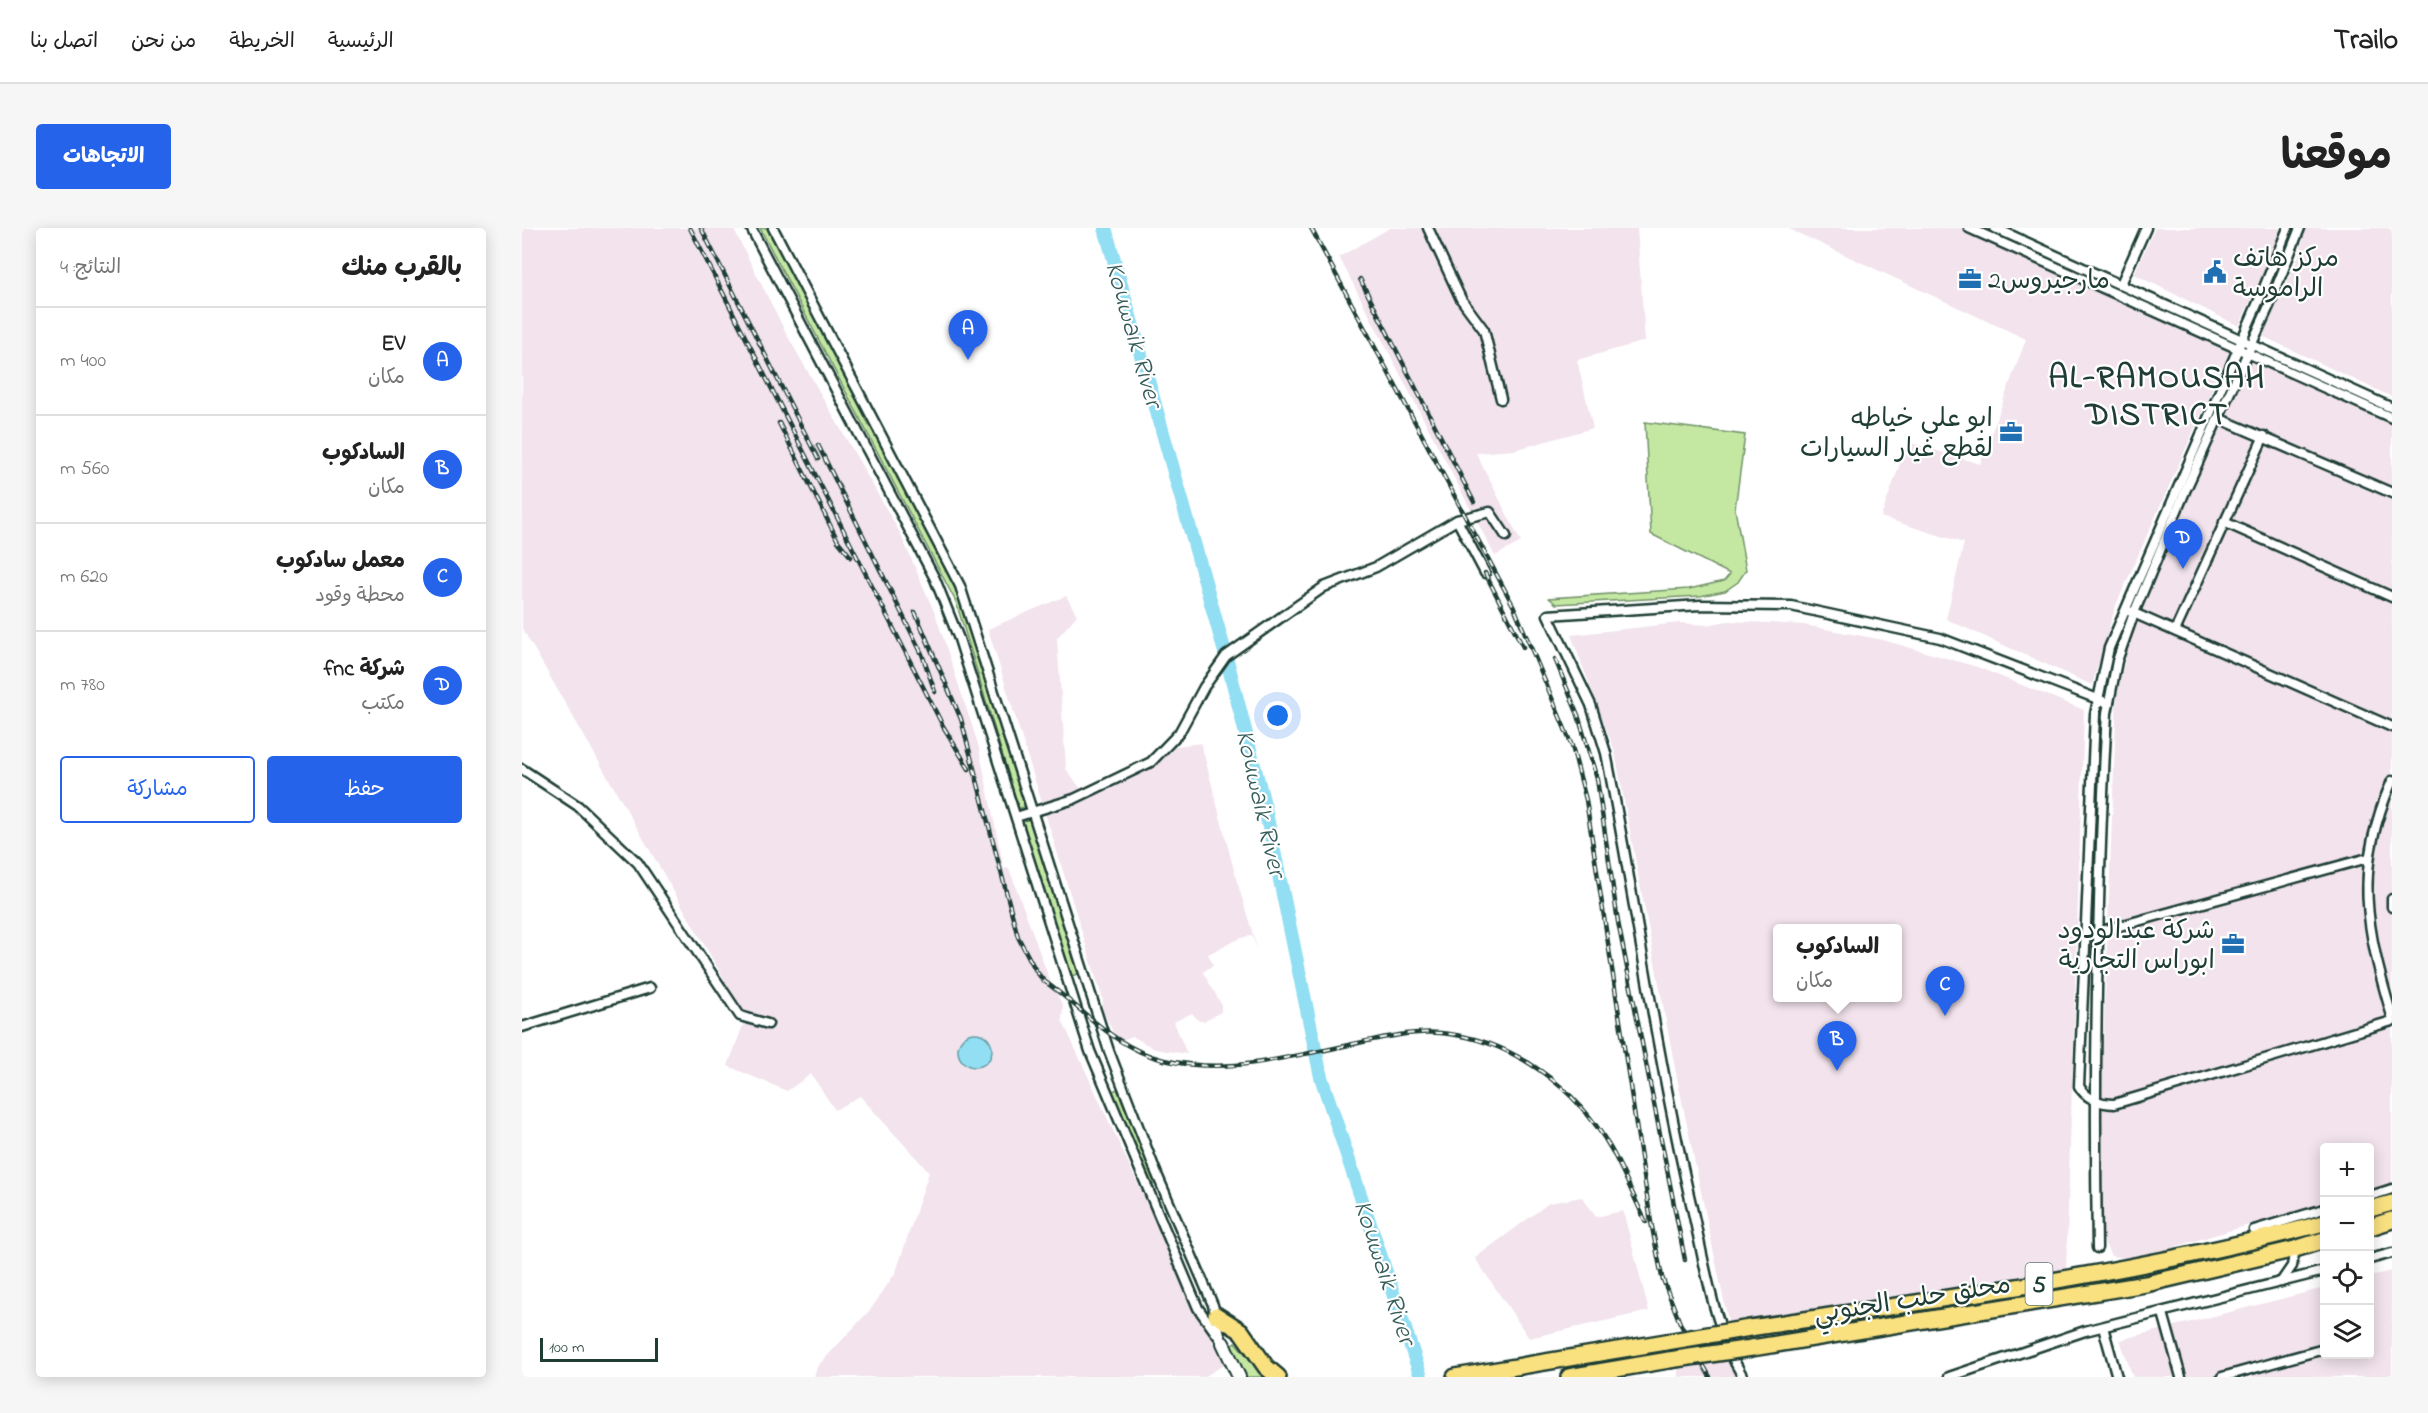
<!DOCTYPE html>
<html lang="ar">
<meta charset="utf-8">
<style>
:root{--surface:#fff;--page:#f6f6f6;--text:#222;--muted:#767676;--line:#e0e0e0;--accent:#2563eb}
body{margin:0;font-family:"Indie Flower","Playpen Sans Arabic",sans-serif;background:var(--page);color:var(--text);direction:rtl}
.controls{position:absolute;right:18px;bottom:18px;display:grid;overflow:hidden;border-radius:6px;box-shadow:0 3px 15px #0003}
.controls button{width:54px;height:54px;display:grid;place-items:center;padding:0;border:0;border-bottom:2px solid var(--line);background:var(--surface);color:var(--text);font:30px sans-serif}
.scale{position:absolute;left:18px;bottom:15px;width:118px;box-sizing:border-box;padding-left:6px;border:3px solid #1f3d34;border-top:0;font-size:16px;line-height:21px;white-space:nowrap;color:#1f3d34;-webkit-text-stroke:4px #fff;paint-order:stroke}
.you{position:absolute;left:756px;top:488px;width:21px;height:21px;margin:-15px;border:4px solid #fff;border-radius:50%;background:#1a73e8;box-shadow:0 0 0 9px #1a73e833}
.badge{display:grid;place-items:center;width:39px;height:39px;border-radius:50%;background:var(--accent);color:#fff;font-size:20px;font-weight:700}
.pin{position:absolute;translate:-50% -50px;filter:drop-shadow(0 2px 3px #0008)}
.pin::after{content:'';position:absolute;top:32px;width:21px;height:18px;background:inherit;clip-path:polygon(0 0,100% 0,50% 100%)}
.popup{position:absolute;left:1251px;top:696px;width:129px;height:78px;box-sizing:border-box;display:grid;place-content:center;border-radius:6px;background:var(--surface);filter:drop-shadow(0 2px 4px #0005);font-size:20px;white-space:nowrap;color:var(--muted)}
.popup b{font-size:22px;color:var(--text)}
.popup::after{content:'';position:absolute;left:50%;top:100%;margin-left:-12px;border:12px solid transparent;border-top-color:var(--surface)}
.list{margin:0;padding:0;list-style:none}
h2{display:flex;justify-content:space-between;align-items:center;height:78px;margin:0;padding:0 24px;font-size:26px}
h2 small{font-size:20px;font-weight:400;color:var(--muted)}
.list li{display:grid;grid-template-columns:39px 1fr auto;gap:18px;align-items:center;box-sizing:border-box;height:108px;padding:0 24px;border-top:2px solid var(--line)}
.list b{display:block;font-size:22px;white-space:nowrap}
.list p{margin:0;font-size:20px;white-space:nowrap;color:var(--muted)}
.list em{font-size:20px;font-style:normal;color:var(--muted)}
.actions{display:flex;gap:12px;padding:18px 24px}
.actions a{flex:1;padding:14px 0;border:2px solid var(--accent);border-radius:6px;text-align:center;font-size:21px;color:var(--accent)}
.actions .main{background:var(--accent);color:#fff}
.icon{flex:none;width:33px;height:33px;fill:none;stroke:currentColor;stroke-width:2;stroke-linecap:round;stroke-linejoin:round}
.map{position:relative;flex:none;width:1870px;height:1149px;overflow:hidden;direction:ltr;border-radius:6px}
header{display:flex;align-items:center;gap:36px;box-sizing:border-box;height:84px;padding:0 30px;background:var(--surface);border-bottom:2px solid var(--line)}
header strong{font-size:28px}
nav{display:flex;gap:33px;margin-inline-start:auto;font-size:21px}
.intro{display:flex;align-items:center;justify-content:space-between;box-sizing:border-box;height:144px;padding:0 36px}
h1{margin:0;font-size:42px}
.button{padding:15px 27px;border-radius:6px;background:var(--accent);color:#fff;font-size:21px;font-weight:700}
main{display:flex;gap:36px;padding:0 36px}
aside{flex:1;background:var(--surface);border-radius:6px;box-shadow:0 3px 15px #0003}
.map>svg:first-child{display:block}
.built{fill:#f2e3ec;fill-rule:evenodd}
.green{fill:#c4e8a2;stroke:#72926b;stroke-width:1.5}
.water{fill:#92def2;stroke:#649ea6;stroke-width:1.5}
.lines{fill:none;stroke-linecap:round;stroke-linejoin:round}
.river{stroke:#92def2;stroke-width:14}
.street-casing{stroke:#1f3d34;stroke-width:13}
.secondary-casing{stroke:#1f3d34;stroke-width:16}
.highway-casing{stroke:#1f3d34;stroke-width:20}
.street{stroke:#fff;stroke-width:8}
.secondary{stroke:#fff;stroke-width:12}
.highway{stroke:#fae180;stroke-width:15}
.rail-casing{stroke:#1f3d34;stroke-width:4.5}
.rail{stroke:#fff;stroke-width:2;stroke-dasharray:7;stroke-linecap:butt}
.highway-bridge-casing{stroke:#1f3d34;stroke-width:20;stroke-linecap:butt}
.highway-bridge{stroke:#fae180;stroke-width:15}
.labels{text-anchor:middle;stroke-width:4.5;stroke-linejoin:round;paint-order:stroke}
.shield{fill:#fff;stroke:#627771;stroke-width:1.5}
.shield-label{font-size:24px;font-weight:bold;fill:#1f3d34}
.poi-label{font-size:26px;fill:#1f3d34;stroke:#fff;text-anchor:start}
.street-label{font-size:26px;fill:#1f3d34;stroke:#fff}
.water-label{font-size:27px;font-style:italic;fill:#365d5a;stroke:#fff}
.district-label{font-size:32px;font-weight:bold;letter-spacing:1.5px;fill:#1f3d34;stroke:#fff}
</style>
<header>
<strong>Trailo</strong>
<nav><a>الرئيسية</a><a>الخريطة</a><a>من نحن</a><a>اتصل بنا</a></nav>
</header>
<div class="intro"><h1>موقعنا</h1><a class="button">الاتجاهات</a></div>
<main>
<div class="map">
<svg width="1870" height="1149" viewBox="0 0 1870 1149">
<rect width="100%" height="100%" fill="#fff"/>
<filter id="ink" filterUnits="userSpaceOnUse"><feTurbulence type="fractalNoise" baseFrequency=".0167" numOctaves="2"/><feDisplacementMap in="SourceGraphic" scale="12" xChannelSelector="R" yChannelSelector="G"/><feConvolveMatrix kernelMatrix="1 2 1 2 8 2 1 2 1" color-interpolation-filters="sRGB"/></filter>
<g filter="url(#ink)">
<g class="built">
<polygon points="0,0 211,0 265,107 378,305 414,388 456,516 482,641 487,640 528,753 541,778 540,792 675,1084 703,1136 682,1149 292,1149 295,1139 349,1081 374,1044 407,944 338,868 313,882 289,846 265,863 206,838 224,789 0,400"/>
<polygon points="868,0 1115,0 1123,113 1055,132 1071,200 992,222 954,225 999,314 973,328 817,29"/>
<polygon points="1265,0 1440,0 1709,119 1594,377 1570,457 1424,391 1442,315 1359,289 1386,214 1458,236 1504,111"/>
<polygon points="1633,0 1758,0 1751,23 1717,98 1612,46"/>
<polygon points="1784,0 1870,0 1870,169 1740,108 1777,28"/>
<polygon points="1728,128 1870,192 1870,955 1848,961 1848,920 1802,920 1802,975 1611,1031 1589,1028 1574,997 1595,466 1617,374"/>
<polygon points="544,368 555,387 535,410 544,541 559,561 624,531 637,520 679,515 714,650 736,723 730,707 716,711 686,726 691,737 681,744 699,776 699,784 682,793 677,793 670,785 652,794 665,826 633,821 610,808 596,814 581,783 581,772 466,401"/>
<path d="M1206,393l76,4 79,15 94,27 107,43 -18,562 -337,53 -54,-257 -60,-316 -44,-117 108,-12 28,2zM1255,700h120v70h-120z"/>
<polygon points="1060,969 1074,989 1101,983 1127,1083 1007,1110 953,1030 1027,975"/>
<polygon points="1870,1043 1870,1149 1611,1149 1598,1112 1802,1060 1802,1126 1848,1126 1848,1048"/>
<polygon points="1207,1133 1213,1149 1156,1149 1156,1141"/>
</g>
<g class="green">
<polygon points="238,0 248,0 429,348 452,406 503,578 497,581 434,374"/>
<polygon points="1123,194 1223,207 1213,281 1224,342 1216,354 1203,363 1178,368 1034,376 1027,370 1167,361 1202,353 1208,346 1129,306"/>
<polygon points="508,589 556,746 549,748 500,591"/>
<polygon points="595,861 634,955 628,958 589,864"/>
<polygon points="713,1114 735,1140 746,1149 725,1149 709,1117"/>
</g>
<circle class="water" cx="453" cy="822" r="17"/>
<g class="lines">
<polyline class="river" points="583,0 704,428 743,580 799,849 899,1149"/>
<g class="street-casing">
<g id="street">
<polyline points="229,0 413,351 437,411 568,823 676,1080 701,1115"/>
<polyline points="251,0 438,358 587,823 634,944 691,1077 700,1115"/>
<polyline points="906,0 939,71 962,102 979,171"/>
<polyline points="1447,0 1870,190"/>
<polyline points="1473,0 1870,180"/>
<path d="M1766,0l-29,72 -150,348 -14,66 -16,372c6,12 21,18 35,18l278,-83"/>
<polyline points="1599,56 1624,0"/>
<polyline points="1696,190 1870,265"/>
<polyline points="935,292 963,345"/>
<polyline points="1702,294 1870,369"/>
<polyline points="1607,383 1870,499"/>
<polyline points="1653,403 1742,208"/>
<polyline points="0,541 56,578 116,635 218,788 246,796"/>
<path d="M1870,553c-39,88 -26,147 0,235"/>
<polyline points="494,589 552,571 629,534 657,505 682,459 704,428 802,359 854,339 935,292 968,284 984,308"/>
<polyline points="1870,671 1870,679"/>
<polyline points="1572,705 1846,630"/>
<polyline points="0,799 128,760"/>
<polyline points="1848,968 1870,961"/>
<polyline points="1732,1002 1802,981"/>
<path d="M1575,1020c-3,-179 0,-357 10,-535l10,-52 17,-48 52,-124 83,-183 31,-78"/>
<polyline points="1848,1031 1870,1025"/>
<polyline points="1759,1054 1770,1038 1773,1021"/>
<polyline points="1641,1085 1659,1149"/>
<polyline points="1581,1099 1595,1149"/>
<path d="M1221,1149c-30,-50 -38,-113 -51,-169 -35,-150 -56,-303 -86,-455l-15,-48 -43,-90 152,-10 91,1 149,32 168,65"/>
<polyline points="1427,1149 1563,1103 1802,1043"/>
<polyline points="1700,1149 1802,1121"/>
</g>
</g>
<g class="secondary-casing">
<polyline id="secondary" points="701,1115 717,1149"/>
</g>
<g class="highway-casing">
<g id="highway">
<polyline points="1848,981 1870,975"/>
<polyline points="1848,999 1870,992"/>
<polyline points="694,1087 719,1103 744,1139 756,1149"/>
<path d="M1228,1100c193,-29 386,-55 574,-105"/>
<polyline points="1230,1120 1624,1056 1773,1021 1802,1012"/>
<polyline points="933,1149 1144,1114"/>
<polyline points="1047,1149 1147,1132"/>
</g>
</g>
<use href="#street" class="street"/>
<use href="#secondary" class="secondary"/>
<use href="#highway" class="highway"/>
<g class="rail-casing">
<g id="rail">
<polyline points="168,0 421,498 447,541"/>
<polyline points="179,0 296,231"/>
<polyline points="789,0 992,379 1050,518 1064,572 1129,994 1140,1049 1158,1095 1188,1149"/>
<polyline points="838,51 952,274"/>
<polyline points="257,195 316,313 329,329"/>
<polyline points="296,217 400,426 413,464"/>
<polyline points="963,345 1001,419"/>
<path d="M393,384l46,107 57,218 18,34 8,10c40,28 70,67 120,79 57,13 100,2 156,-9 38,-7 82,-21 121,-18 71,6 136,55 170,116 13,23 23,49 35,73"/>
<polyline points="1033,431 1056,487 1075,551 1096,694 1163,1032"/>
</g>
</g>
<use href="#rail" class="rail"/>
<g class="highway-bridge-casing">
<g id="highway-bridge">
<polyline points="1144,1114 1228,1100"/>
<polyline points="1147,1132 1230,1120"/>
</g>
</g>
<use href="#highway-bridge" class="highway-bridge"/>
</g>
</g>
<defs>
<g id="civic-bare" transform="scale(1.8)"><path d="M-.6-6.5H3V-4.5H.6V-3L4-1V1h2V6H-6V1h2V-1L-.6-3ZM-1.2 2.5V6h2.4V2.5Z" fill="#1f6fb2" stroke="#fff" stroke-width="2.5" paint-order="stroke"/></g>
<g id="office-bare" transform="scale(1.8)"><path d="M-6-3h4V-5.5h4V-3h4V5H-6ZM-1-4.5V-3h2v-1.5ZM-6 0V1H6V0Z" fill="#1f6fb2" stroke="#fff" stroke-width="2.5" paint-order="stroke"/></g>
</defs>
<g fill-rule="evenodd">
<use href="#civic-bare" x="1693" y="44"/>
<use href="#office-bare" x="1448" y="51"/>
<use href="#office-bare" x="1489" y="204"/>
<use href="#office-bare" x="1711" y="716"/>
</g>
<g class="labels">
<rect class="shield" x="1503.5" y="1035" width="27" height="42" rx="4.5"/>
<g class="shield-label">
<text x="1517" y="1064">5</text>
</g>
<g class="poi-label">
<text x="1711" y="38">مركز هاتف<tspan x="1711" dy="30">الراموسة</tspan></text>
<text x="1466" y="60">مارجيروس2</text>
<text x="1471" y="198" text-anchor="end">ابو علي خياطه<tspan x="1471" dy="30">لقطع غيار السيارات</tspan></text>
<text x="1693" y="710" text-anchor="end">شركة عبدالودود<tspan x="1693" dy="30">ابوراس التجارية</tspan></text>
</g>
<g class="street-label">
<text transform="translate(1390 1070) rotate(-9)" y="9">محلق حلب الجنوبي</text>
</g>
<g class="water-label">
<text transform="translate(613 106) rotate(74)" y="9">Kouwaik River</text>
<text transform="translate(740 575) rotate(77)" y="9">Kouwaik River</text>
<text transform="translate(864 1044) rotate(72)" y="9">Kouwaik River</text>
</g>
<g class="district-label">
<text x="1635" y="159">AL-RAMOUSAH<tspan x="1635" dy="37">DISTRICT</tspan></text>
</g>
</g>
</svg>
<div class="controls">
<button>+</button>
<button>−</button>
<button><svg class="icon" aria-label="locate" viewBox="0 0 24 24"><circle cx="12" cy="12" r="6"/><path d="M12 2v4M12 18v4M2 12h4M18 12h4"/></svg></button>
<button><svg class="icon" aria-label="layers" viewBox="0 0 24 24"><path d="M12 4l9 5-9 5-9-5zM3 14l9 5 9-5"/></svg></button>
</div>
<div class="scale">100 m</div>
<div class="you"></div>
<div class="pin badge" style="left:446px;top:132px">A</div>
<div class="pin badge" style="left:1315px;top:843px">B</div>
<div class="popup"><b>السادكوب</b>مكان</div>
<div class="pin badge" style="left:1423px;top:788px">C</div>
<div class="pin badge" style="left:1661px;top:341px">D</div>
</div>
<aside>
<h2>بالقرب منك<small>النتائج: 4</small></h2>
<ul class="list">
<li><span class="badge">A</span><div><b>EV</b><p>مكان</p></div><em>400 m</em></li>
<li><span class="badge">B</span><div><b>السادكوب</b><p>مكان</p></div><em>560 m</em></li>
<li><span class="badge">C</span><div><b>معمل سادكوب</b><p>محطة وقود</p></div><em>620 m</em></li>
<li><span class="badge">D</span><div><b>شركة fnc</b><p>مكتب</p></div><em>780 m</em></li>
</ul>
<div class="actions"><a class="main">حفظ</a><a>مشاركة</a></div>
</aside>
</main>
